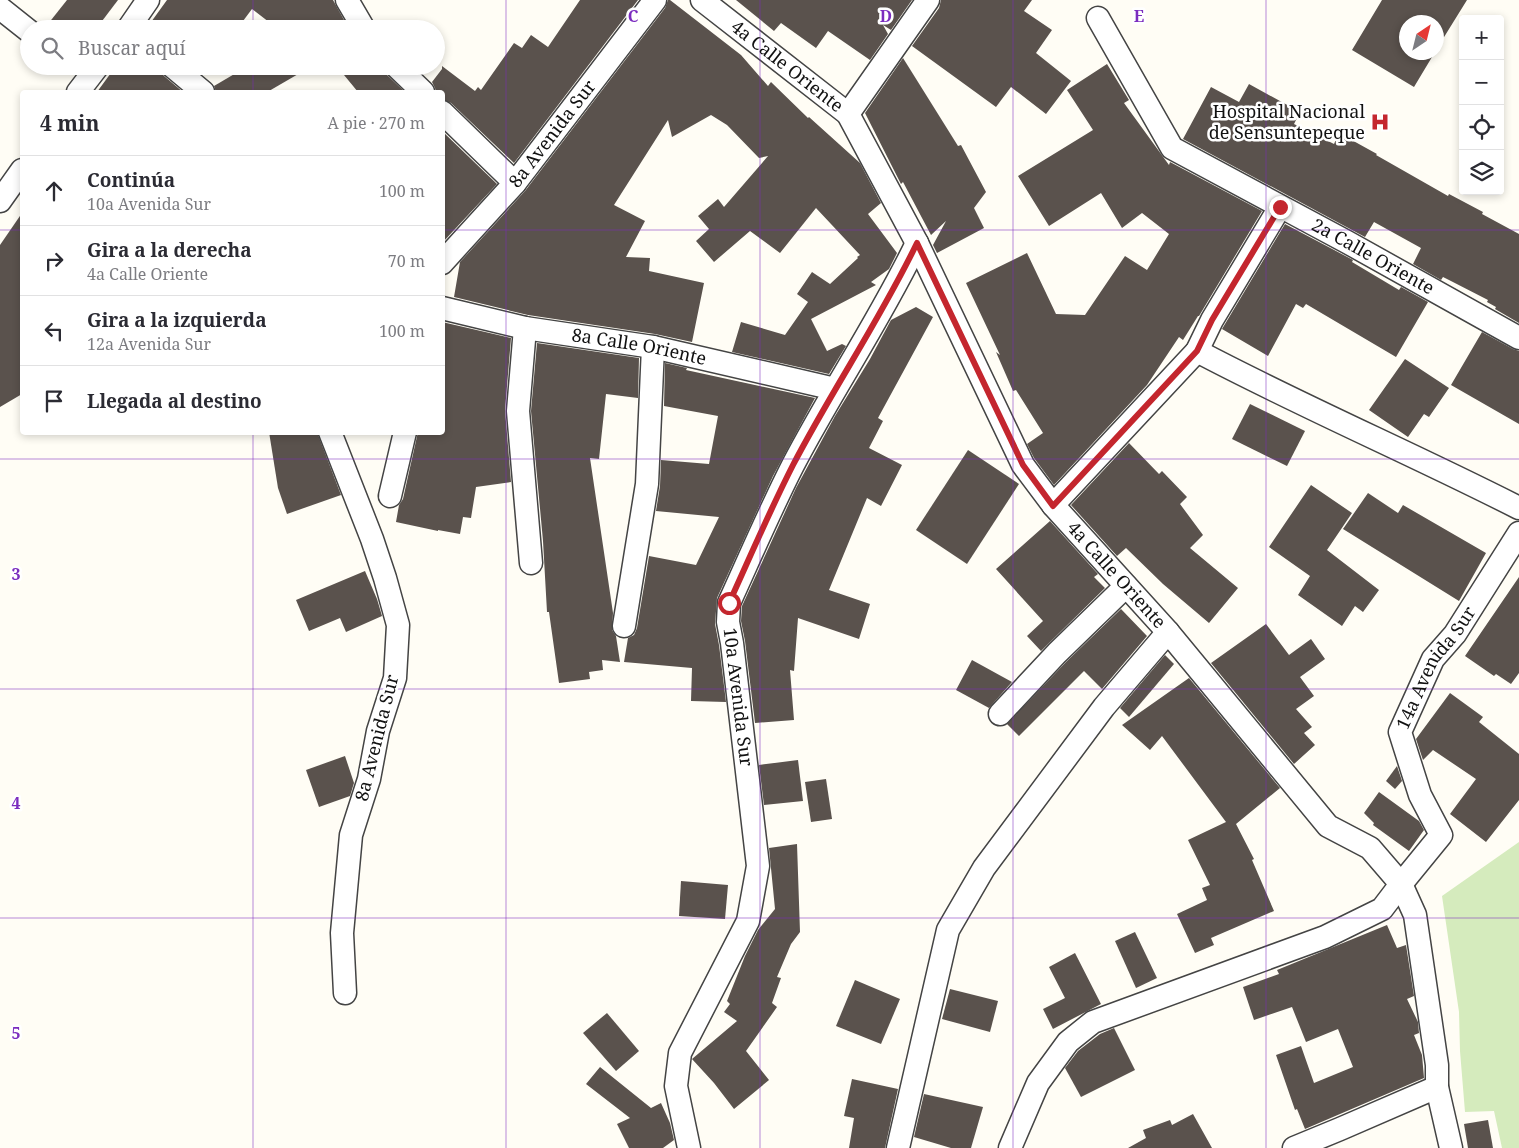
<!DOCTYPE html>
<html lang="es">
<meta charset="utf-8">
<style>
:root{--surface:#fff;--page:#f7f7f7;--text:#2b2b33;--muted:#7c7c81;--line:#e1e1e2}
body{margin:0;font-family:"Noto Serif",serif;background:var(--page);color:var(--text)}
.controls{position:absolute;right:15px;top:15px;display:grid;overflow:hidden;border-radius:5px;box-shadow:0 2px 8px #0003}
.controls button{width:45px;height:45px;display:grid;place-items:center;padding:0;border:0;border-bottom:1px solid var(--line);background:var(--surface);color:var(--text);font:25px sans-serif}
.compass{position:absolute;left:1399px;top:15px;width:45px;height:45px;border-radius:50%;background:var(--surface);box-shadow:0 2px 8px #0003;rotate:35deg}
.stop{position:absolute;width:15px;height:15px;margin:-11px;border:4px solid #c4262e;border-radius:50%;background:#fff}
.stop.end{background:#c4262e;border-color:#fff;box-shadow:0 1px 5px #0008}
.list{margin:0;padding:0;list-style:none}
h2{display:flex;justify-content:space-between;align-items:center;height:65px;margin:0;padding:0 20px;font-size:21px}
h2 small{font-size:16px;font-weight:400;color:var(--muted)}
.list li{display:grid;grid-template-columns:32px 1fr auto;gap:15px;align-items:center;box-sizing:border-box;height:70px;padding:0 20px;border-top:1px solid var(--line)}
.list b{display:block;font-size:19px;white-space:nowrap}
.list p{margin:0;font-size:16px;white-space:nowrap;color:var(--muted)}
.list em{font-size:16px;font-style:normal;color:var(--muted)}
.icon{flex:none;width:28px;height:28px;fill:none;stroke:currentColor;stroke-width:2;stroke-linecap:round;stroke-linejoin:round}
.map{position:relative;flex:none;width:1519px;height:1148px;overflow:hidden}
.search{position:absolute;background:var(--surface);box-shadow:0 2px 8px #0003;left:20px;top:20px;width:425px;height:55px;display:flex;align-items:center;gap:12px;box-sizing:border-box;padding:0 18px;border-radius:28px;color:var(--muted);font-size:19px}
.panel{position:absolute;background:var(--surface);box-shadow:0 2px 8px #0003;left:20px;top:90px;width:425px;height:345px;border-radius:5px}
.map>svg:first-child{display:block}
.green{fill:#d5ebbd}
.building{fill:#5a524d}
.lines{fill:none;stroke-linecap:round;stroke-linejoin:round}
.minor-casing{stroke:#444;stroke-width:25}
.minor{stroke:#fff;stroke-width:22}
.route{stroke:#c4262e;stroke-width:6}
.grid{fill:none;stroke:#7b2cbf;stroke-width:1;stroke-opacity:0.55}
.labels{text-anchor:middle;stroke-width:5;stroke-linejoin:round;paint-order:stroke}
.street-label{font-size:18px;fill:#111;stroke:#fff}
.poi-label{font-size:18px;fill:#111;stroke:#fff;text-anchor:end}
.grid-label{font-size:16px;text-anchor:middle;font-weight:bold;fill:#7b2cbf;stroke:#fff;stroke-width:5;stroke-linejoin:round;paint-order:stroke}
</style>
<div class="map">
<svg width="1519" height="1148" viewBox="0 0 1519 1148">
<rect width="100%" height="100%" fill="#fffdf5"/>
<polygon class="green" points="1519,842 1519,1148 1502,1148 1494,1111 1465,1112 1460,1051 1459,1012 1442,896"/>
<g class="building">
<polygon points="67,0 118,0 96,29 44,29"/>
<polygon points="167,0 333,0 349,29 278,29 252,9 237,29 146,29"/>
<polygon points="580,0 638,0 514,163 451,103 442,99 442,92 436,92 435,88 432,82 442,69 442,66 475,91 478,87 481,90 514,43 522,48 531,35 548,47"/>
<polygon points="668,0 670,0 741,55 768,86 771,82 808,118 809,117 860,163 881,203 868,214 897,253 889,269 871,282 876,285 811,319 827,351 842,344 846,346 829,374 732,352 741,322 785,335 808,302 797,294 812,272 830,284 858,258 857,257 860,255 816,208 780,253 750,231 714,262 696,241 709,229 698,216 718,199 724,207 768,156 759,158 727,125 711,115 672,137 668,120 614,205 645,221 626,257 650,258 649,271 704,283 692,342 655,334 528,315 454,297 460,262 525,191 665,8"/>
<polygon points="736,0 912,0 891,30 883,25 888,34 870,60 828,31 816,48 781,23 774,31"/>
<polygon points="941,0 1032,0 1024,11 1052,30 1036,53 1071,81 1046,114 1011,87 996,107 912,46 939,8"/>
<polygon points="1382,0 1467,0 1436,50 1436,22 1406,22 1406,52 1435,52 1414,87 1352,50"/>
<polygon points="903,58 958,146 961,145 986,192 974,208 984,228 937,253 933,245 946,221 931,235 903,182 901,184 865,113"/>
<polygon points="1107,64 1129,100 1124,103 1169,165 1170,162 1262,211 1199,316 1198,316 1183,340 1179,337 1147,385 1054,485 1034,458 1027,444 1043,433 1016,390 1013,391 996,352 1000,355 966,283 1027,253 1056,314 1085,315 1125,256 1147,270 1169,234 1142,213 1122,228 1101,193 1049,226 1018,176 1093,130 1067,90"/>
<polygon points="116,66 159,66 160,71 164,76 183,92 97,92"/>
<polygon points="248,66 312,66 269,91 261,92 216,92 214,86"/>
<polygon points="383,68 387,75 405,92 358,92 344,75"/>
<polygon points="1249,84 1300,112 1294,124 1334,144 1339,133 1377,154 1376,155 1448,196 1449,194 1483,212 1482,214 1519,234 1519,323 1495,309 1496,307 1487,302 1488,300 1449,280 1443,277 1441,280 1413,264 1421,248 1374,222 1365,237 1183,139 1211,87 1239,102"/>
<polygon points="442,131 497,184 442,243"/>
<polygon points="22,213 22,394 0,407 0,245"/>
<polygon points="1285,224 1353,260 1352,262 1399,290 1401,287 1428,302 1396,357 1306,304 1303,308 1296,304 1268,356 1222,329"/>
<polygon points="916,307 933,317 878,418 883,421 869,448 902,465 881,506 867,498 829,590 870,604 859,639 798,618 794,671 790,670 794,720 755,723 745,641 741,621 742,606 796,488 835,416 870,359 891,320"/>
<polygon points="442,322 511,338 505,410 511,482 476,487 471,518 463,517 460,534 438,530 438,531 396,522 399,505 403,499 407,481 418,432 442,432"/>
<polygon points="1482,332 1513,349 1519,351 1519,424 1451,385"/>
<polygon points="537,343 639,358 638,398 606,394 599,459 590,458 613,613 612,630 616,636 620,662 602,660 603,670 589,672 590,679 559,683 549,612 547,612 543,541 531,411"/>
<polygon points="1405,359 1449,388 1429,417 1424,414 1408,437 1369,410"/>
<polygon points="665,363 687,368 686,370 815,398 773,476 717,598 715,624 719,645 726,702 691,701 692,668 624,662 628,638 634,635 637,628 649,556 696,565 719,517 656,511 660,486 661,460 709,464 718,416 664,406"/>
<polygon points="1250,404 1305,431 1287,466 1232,439"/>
<polygon points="269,432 317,432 341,495 287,514 278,488"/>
<polygon points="1129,443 1159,474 1162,471 1187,497 1180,504 1203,535 1190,548 1238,588 1209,623 1163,584 1126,548 1117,556 1071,505"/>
<polygon points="968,450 1019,484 967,564 916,530"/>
<polygon points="1311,485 1352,513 1327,550 1379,590 1363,612 1355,606 1342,626 1298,595 1310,576 1269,547"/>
<polygon points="1368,493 1398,513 1403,505 1486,553 1459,601 1343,529"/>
<polygon points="1050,521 1098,574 1094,577 1105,588 1041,651 1027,636 1043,621 996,569"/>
<polygon points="365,571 377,599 382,616 346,632 340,618 309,631 296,600"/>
<polygon points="1519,577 1519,673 1511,684 1496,674 1494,676 1465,656"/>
<polygon points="1121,609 1147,636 1102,689 1084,671 1019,736 1007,724 1066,662"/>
<polygon points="1266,624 1289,655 1311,639 1325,659 1300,677 1314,696 1296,709 1312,727 1304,733 1315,745 1294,764 1211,663"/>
<polygon points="1165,655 1174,664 1129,717 1120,708"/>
<polygon points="972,660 1012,682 989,708 956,690"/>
<polygon points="1189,678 1280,788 1236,824 1254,859 1252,860 1274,911 1211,938 1214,945 1195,953 1177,914 1207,900 1202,888 1210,885 1188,840 1226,822 1162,736 1150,750 1122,725"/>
<polygon points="1450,693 1483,717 1479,722 1519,754 1519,800 1486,842 1450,814 1476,779 1433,750 1423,760 1416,739"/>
<polygon points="345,756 354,783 350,796 319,807 306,770"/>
<polygon points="798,760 803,801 764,805 759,765"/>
<polygon points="1397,766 1402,781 1395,789 1386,781"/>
<polygon points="826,779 832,819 811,822 805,782"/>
<polygon points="1379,792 1419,821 1424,830 1409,851 1373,825 1374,823 1364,813"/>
<polygon points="797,844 800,932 791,944 777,977 781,978 772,1003 777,1007 746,1051 769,1080 734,1109 714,1083 692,1059 737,1021 724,1012 730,1004 727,1001 745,956 758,930 775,909 769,848"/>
<polygon points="681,881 728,885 725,919 679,916"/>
<polygon points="1387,925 1397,948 1406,945 1414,996 1407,999 1418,1022 1419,1033 1414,1035 1422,1055 1424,1078 1305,1129 1297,1109 1295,1110 1276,1055 1301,1046 1314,1083 1353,1067 1338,1029 1306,1042 1292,1007 1254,1020 1243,987 1279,974 1277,970"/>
<polygon points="1135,932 1157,978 1136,988 1115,941"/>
<polygon points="1075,953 1101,1004 1053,1029 1043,1009 1065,998 1049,967"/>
<polygon points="855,980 900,999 881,1044 836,1026"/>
<polygon points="950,989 998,1001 990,1032 942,1019"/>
<polygon points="607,1013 639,1051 616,1071 583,1033"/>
<polygon points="1114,1028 1135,1070 1081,1097 1065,1068 1078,1051 1100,1034"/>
<polygon points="600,1067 651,1108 661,1103 670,1123 674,1140 663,1148 629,1148 617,1124 630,1118 586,1084"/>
<polygon points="852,1079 898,1089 885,1148 849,1148 854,1118 844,1116"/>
<polygon points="924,1094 983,1107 971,1148 951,1148 914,1137"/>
<polygon points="1193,1114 1212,1148 1128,1148 1146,1138 1143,1130 1170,1120 1172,1125"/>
<polygon points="1488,1120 1493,1148 1468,1148 1464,1124"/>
</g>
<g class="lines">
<g class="minor-casing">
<g id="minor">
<polyline points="347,0 364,29"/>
<path id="s1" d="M702,0l146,114 69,129 106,222 30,40 115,127 160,194 42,22 31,36 14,31 22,150v22l14,61"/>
<polyline points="0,8 29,31"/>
<path id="s2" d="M1098,18l74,130 175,94 172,96"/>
<polyline points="128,29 148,0"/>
<polyline points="172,66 203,92"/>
<polyline points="396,66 423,92"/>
<polyline points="78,92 98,66"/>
<polyline points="442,112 515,183"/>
<polyline points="848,114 928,0"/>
<polyline points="0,201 22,170"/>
<path id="s3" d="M442,263l73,-80 140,-183"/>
<path id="s4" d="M442,308l83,20 128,19 182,42"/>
<polyline points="525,328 518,411 531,563"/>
<path d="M1197,351c106,56 216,103 322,157"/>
<polyline points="330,432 372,539 385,578 398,625 395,678 378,731 369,779 351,835 342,933 345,993"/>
<polyline points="390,496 405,432"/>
<polyline points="1053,505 1197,351 1212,320 1280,207"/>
<polyline points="624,626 647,484 653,347"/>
<polyline points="1000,714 1057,653 1126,586"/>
<path d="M689,1148l-13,-62 4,-33 68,-132 10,-55 -26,-223 -4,-21 1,-19c21,-46 41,-93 64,-138 39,-75 87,-145 124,-222"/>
<polyline points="898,1148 948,930 984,868 1104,707 1168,632"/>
<path id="s5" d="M1010,1148l28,-65 30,-41 25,-20 232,-85 57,-28 19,-25 40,-49 -21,-40 -20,-63 33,-73 22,-25 64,-101"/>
<polyline points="1294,1148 1340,1129 1437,1087"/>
</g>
</g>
<use href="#minor" class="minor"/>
</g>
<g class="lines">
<path class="route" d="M729,603c21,-46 41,-93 64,-138 39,-75 87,-145 124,-222l106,222 30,41 144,-155 15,-31 68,-113"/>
</g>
<path class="grid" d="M253,0v29M506,0v1148M760,0v1148M1013,0v1148M1266,0v1148M253,66v26M0,230h22M442,230h1077M253,432v716M0,459h1519M0,689h1519M0,918h1519"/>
<defs>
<g id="hospital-bare" transform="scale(1.5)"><path d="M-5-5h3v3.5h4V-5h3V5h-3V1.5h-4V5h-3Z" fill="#c4262e" stroke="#fff" stroke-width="2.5" paint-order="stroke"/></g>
</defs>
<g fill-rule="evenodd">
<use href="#hospital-bare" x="1380" y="122"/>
</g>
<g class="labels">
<g class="street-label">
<text dy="6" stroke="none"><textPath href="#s1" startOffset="108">4a Calle Oriente</textPath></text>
<text dy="6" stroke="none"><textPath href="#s3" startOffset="170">8a Avenida Sur</textPath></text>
<text dy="6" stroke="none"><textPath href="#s2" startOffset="378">2a Calle Oriente</textPath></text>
<text dy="6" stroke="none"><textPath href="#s4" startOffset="201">8a Calle Oriente</textPath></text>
<text dy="6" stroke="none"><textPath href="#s1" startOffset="722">4a Calle Oriente</textPath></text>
<text dy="6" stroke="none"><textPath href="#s5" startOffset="744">14a Avenida Sur</textPath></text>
<text transform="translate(738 697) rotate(83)" y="6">10a Avenida Sur</text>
<text transform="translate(377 738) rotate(-76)" y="6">8a Avenida Sur</text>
</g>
<g class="poi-label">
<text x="1365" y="118">Hospital Nacional<tspan x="1365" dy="21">de Sensuntepeque</tspan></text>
</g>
</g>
<g class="grid-label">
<text x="633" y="22">C</text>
<text x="886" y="22">D</text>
<text x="1139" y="22">E</text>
<text x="16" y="580">3</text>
<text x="16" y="809">4</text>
<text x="16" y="1039">5</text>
</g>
</svg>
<div class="controls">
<button>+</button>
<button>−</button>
<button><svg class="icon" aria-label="locate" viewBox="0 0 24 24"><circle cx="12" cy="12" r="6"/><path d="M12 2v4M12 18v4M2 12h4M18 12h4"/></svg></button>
<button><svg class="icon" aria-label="layers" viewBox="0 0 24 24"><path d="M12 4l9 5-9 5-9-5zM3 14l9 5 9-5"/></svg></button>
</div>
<svg class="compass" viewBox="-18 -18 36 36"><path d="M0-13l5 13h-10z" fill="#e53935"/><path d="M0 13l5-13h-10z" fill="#7c7c81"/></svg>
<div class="stop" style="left:729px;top:603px"></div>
<div class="stop end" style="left:1280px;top:207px"></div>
<div class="search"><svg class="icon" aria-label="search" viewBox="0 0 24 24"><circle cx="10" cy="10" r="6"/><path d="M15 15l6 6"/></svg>Buscar aquí</div>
<section class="panel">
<h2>4 min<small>A pie · 270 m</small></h2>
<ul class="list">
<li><svg class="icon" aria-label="ahead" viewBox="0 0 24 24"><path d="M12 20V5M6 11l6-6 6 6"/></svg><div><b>Continúa</b><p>10a Avenida Sur</p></div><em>100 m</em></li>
<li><svg class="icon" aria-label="right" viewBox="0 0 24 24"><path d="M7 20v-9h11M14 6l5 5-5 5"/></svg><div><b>Gira a la derecha</b><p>4a Calle Oriente</p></div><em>70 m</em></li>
<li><svg class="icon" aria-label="left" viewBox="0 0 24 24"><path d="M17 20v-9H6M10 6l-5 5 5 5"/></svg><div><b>Gira a la izquierda</b><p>12a Avenida Sur</p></div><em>100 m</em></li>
<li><svg class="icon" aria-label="arrive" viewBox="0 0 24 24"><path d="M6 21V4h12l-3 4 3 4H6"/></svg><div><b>Llegada al destino</b></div></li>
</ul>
</section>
</div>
